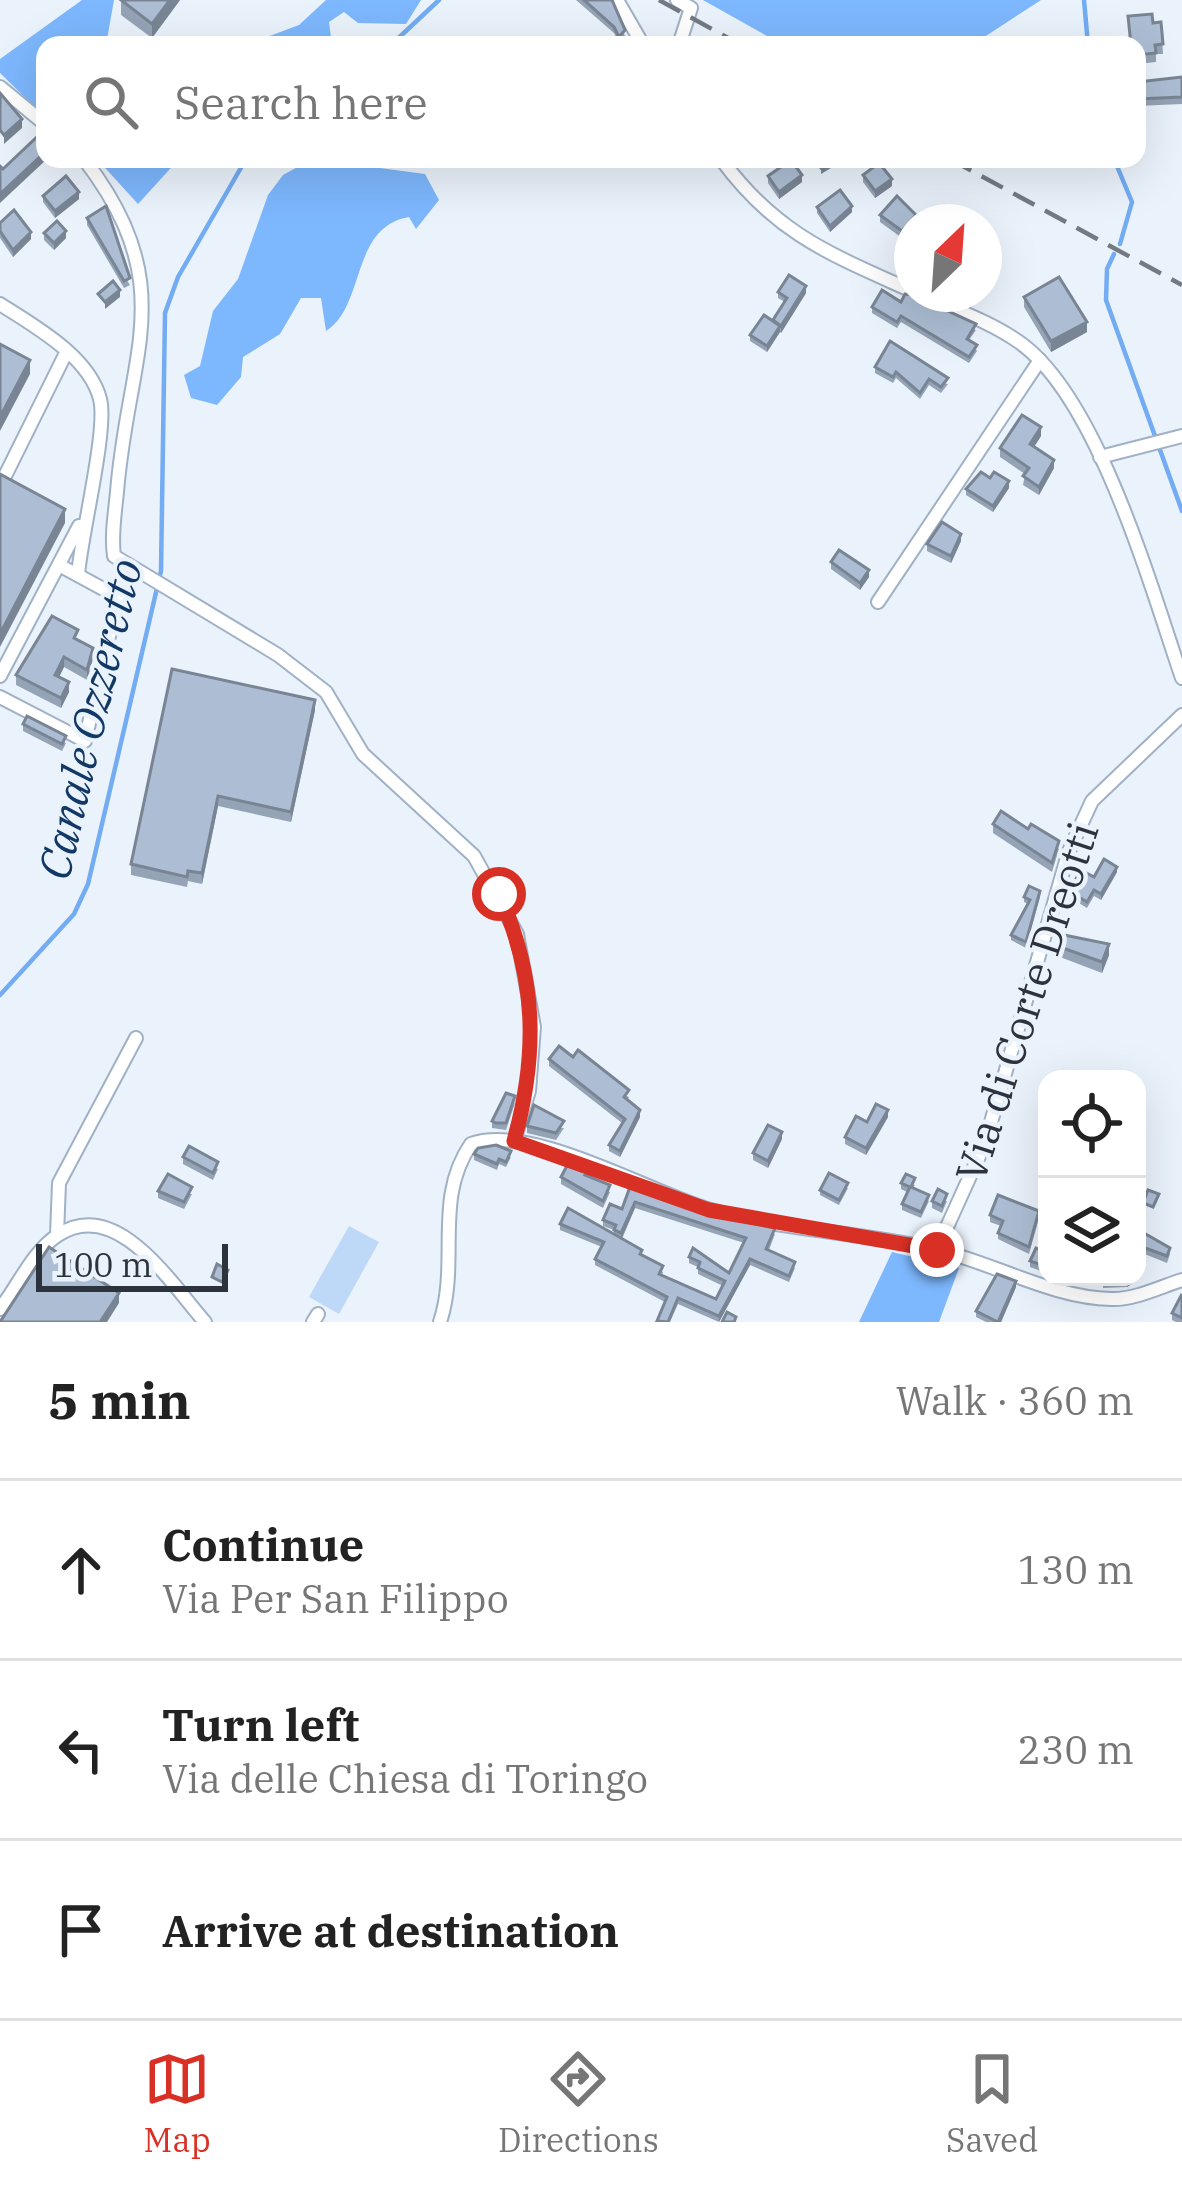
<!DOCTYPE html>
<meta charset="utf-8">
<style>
:root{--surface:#fff;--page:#f6f6f6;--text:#222;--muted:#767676;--line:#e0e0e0;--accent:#d93025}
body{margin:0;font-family:"IBM Plex Serif",serif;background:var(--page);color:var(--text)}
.controls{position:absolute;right:36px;bottom:36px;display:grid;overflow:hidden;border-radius:24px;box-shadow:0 12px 48px #0002}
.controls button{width:108px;height:108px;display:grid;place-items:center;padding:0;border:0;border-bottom:3px solid var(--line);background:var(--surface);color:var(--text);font:60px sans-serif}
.compass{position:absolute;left:894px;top:204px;width:108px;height:108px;border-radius:50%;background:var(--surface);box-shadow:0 12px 48px #0002;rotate:25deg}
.scale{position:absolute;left:36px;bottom:30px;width:192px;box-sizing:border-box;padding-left:12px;border:6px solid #2d333c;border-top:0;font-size:33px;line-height:42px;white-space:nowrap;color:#2d333c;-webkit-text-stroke:9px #eaf2fb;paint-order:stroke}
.stop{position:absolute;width:36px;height:36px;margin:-27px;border:9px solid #d93025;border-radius:50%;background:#fff}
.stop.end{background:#d93025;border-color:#fff;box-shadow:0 3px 12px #0008}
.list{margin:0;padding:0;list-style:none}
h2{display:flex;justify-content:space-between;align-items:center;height:156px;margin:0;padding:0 48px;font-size:51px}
h2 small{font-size:39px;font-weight:400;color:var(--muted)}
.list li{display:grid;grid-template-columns:78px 1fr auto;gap:36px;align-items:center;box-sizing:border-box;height:180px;padding:0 48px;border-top:3px solid var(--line)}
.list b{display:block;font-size:45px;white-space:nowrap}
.list p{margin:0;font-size:39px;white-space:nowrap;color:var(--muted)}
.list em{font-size:39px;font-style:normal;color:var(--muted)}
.icon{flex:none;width:66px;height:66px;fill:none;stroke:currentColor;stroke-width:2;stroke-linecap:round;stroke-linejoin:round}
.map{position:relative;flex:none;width:1182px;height:1322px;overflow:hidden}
.search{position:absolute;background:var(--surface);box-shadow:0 12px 48px #0002;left:36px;right:36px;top:36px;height:132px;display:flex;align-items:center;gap:30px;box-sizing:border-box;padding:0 42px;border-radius:24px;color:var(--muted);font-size:45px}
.sheet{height:696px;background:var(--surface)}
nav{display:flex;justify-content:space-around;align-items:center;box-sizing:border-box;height:168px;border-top:3px solid var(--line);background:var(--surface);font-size:33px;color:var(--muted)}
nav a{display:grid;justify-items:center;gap:6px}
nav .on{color:var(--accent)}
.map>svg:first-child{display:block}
.green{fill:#bed8f8}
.forest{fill:#7db7fd}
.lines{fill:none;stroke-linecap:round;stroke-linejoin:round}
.stream{stroke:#73acf2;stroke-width:4.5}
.minor-casing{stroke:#a0b1c6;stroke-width:16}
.minor{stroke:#fff;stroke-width:12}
.rail{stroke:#737a83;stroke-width:4.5;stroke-dasharray:24 12;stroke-linecap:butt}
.wall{fill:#95a3b6;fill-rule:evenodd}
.shaded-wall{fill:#798594}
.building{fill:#adbed4;stroke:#798594;stroke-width:3}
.route{stroke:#d93025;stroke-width:15}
.labels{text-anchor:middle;stroke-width:9;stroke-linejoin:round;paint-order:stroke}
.street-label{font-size:42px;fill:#2d333c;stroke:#eaf2fb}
.water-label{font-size:45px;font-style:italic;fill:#123965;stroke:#eaf2fb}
</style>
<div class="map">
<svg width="1182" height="1322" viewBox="0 0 1182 1322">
<rect width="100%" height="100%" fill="#eaf2fb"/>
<polygon class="green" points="349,1226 379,1242 339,1314 309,1297"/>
<g class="forest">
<polygon points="82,0 114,0 106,45 45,45 45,117 0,73 0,59"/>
<polygon points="326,0 421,0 406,24 358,23 344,12 329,22 332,45 275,45 267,37 299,25"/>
<polygon points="703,0 1041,0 972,45 783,45"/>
<polygon points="97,159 179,159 138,204"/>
<path d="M312,159l113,15 14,26 -23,29 -7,-12c-59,10 -43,89 -83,114l-5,-33h-20l-21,36 -37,23 -2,20 -24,28 -26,-7 -7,-23 16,-9 13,-55 25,-32 30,-84 15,-20z"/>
<polygon points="892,1252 959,1268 939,1322 859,1322"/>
</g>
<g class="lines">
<g class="stream">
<polyline points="1084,0 1088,45"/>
<polyline points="391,45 439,0"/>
<polyline points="1114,159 1132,202 1120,244"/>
<polyline points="1114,254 1107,269 1106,300 1182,511"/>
<polyline points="0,995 74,914 88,884 161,571 165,313 178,277 246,159"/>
</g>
<g class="minor-casing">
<g id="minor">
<polyline points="617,0 643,45"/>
<polyline points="677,0 691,8 679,45"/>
<polyline points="0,87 45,124"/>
<path d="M84,159c98,128 44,193 33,333 -2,21 -6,43 -3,64l164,99 48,37 37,62 111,102 43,78 17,93 -5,64 -15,50"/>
<path d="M721,159c55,75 109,95 191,132"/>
<path d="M920,294c33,15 69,27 99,48 79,55 132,246 163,336"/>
<path d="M0,304c34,22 89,52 100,95 8,30 -19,136 -22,176"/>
<polyline points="1100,457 1182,436"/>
<polyline points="4,478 66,353"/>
<polyline points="878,602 1040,360"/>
<polyline points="0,676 79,526"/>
<polyline points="0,697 85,741 118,597 59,565"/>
<polyline points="57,1235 59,1183 136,1038"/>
<polyline points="937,1249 985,1143 1069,851 1092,801 1182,715"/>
<path d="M0,1309c18,-23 33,-58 58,-74 59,-39 114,50 147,87"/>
<polyline points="313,1322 318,1314"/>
<path d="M440,1322c20,-60 -7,-123 31,-178 60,-21 176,47 236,65 73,21 153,23 227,40 58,13 118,49 177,50 23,1 49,-12 71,-19"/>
</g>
</g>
<use href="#minor" class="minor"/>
<g class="rail">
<polyline points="659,0 741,45"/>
<polyline points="950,159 1182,285"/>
</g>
</g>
<g class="wall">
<polygon points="121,0 180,0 152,38 121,15"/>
<polygon points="576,0 612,0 625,36 619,43 614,33"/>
<polygon points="1161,22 1163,54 1156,54 1156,62 1137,64 1137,45 1153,23"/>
<polygon points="1182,77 1182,104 1137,106 1137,82"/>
<polygon points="789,159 802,159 794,164 802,182 779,199 768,183 768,176 790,161"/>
<polygon points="863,175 892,186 875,198 863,182"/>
<polygon points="43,196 79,199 55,218 43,202"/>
<polygon points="817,207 852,212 830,232 817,213"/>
<polygon points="880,215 916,222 912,222 912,227 902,238 880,222"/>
<polygon points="87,218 130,285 124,288 87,225"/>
<polygon points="0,223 31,239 13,257 0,238"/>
<polygon points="44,233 66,238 54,250 44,240"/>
<polygon points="778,292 806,293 781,333 780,332 767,352 750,341 750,335 773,321 785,302 778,298"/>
<polygon points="1024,297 1087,332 1051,352 1024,307"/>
<polygon points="901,302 976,330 969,340 977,351 969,363 901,322 897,328 872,313 872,307"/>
<polygon points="875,367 948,384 941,393 929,385 920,399 896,378 893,383 875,373"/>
<polygon points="1041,436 1034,447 1054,468 1039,495 1023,485 1025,474 1000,457 1000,448"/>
<polygon points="1009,488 993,512 966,495 966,489"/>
<polygon points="961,541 951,563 927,551 927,544"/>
<polygon points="831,562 869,577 860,590 831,569"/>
<polygon points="78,640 93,658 89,674 87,680 64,667 59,677 69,692 61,708 16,685 16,675"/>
<polygon points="315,710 291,822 218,806 202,884 188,881 187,887 131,875 131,864"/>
<polygon points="23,724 66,743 62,751 23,731"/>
<polygon points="993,824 1059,849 1052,872 993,833"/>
<polygon points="1117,872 1101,900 1094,896 1087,908 1069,897 1069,891 1094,877"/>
<polygon points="1024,897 1040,897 1026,948 1011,940 1011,935 1028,904 1024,902"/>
<polygon points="1060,947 1109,955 1102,973 1060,957"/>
<polygon points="549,1059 629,1097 627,1100 640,1117 620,1157 609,1151 609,1145 622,1123 549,1066"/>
<polygon points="515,1103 506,1130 492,1128 492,1121"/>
<polygon points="888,1117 866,1155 845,1144 845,1137"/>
<polygon points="527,1126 564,1128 556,1140 527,1133"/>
<polygon points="782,1139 768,1168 753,1160 753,1153"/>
<polygon points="474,1154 511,1157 506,1167 499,1164 497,1170 474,1160"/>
<polygon points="183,1157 218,1169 213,1180 183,1164"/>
<polygon points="561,1177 610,1192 603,1208 561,1184"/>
<polygon points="901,1183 915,1185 913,1188 929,1201 921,1218 902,1210 902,1204 907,1192 901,1189"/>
<path d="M631,1184l73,29 71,21 -6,16 26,18 -6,14 -39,-17 -31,57 -41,-18 -8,18h-13l8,-20 -70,-37v-6l7,-12 -42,-17v-6l54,10v-4l-11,-4v-6l19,-11zM635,1208l109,35 -15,30 -40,-16v6l9,4v7l25,12 -7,13 -54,-24 1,-3 -41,-33z"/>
<polygon points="848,1188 839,1205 820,1195 820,1190"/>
<polygon points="158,1191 192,1194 184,1209 158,1198"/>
<polygon points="932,1201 947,1201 942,1213 932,1208"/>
<polygon points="990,1215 1039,1218 1029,1254 998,1239 998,1233 1001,1226 990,1222"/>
<polygon points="1137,1229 1170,1254 1167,1263 1137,1251"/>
<polygon points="1047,1253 1047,1273 1030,1267 1030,1261"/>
<polygon points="1059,1277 1084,1277 1081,1285"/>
<polygon points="1136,1277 1136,1281 1127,1287 1103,1288 1103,1281"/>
<polygon points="1016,1287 1001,1322 986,1322 976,1317 976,1311"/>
<polygon points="1182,1294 1182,1322 1176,1322 1172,1320 1172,1313"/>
</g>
<g class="shaded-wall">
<polygon points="170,0 180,0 152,38 152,24"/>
<polygon points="22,119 22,128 4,144 4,135"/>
<polygon points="45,152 45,159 47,159 0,203 0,194"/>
<polygon points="836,159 846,159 821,174 821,168"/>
<polygon points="802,175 802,182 779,199 779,192"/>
<polygon points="892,179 892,186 875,198 875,191"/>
<polygon points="79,192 79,199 55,218 55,211"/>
<polygon points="852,206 852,212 830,232 830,226"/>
<polygon points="916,215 916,222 912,222 912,227 902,238 902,231"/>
<polygon points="66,231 66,238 54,250 54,243"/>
<polygon points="31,232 31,239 13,257 13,250"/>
<polygon points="806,286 806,293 781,333 781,326"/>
<polygon points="120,290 120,297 105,309 105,302"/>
<polygon points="1087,322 1087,332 1051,352 1051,341"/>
<polygon points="780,326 780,332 767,352 767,346"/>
<polygon points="30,360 30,374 0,431 0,417"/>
<polygon points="1041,427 1041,436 1030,453 1030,444"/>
<polygon points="1054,460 1054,468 1039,495 1039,487"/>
<polygon points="1009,481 1009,488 993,512 993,506"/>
<polygon points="65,509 65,523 0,647 0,634"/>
<polygon points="961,534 961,541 951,563 951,556"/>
<polygon points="869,570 869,577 860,590 860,583"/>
<polygon points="93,648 93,658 87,680 87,670"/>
<polygon points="64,657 64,667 55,685 55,675"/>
<polygon points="69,682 69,692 61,708 61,698"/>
<polygon points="315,700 315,710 291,822 291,812"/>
<polygon points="218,796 218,806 202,884 202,873"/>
<polygon points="1117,867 1117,872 1101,900 1101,894"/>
<polygon points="1109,944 1109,955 1102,973 1102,962"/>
<polygon points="640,1110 640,1117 620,1157 620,1151"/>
<polygon points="888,1110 888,1117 866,1155 866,1148"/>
<polygon points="782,1132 782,1139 768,1168 768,1161"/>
<polygon points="635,1202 635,1208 621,1239 621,1233"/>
<polygon points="750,1259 750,1265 719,1322 719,1316"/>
<polygon points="1131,1277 1136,1277 1136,1281 1127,1287 1127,1280"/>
<polygon points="1016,1281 1016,1287 1001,1322 998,1322"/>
<polygon points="119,1293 119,1303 107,1322 100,1322"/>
</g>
<g class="building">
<polygon points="121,0 170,0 152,24"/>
<polygon points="584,0 612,0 625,30 619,37 614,27"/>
<polygon points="1152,14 1153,23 1161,22 1163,44 1155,45 1156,53 1137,55 1137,45 1131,45 1128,16"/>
<polygon points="1182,77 1182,97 1137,99 1137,82"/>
<polygon points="0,93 22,119 4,135 0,130"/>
<polygon points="38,136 45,144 45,152 0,194 0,166 3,169"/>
<polygon points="814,159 836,159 821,168"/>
<polygon points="791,160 802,175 779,192 768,176"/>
<polygon points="879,163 892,179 875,191 863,175"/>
<polygon points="66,176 79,192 55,211 43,196"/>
<polygon points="840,190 852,206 830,226 817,207"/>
<polygon points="897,196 916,215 902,231 880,215"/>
<polygon points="106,206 130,278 124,281 87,218"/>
<polygon points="14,210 31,232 13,250 0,231 0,223"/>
<polygon points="57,221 66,231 54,243 44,233"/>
<polygon points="789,275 806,286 781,326 773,320 787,298 778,292"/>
<polygon points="1059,277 1087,322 1051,341 1024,297"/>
<polygon points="113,281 120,290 105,302 98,294"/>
<polygon points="882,290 901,302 905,294 913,295 976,324 967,339 977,345 969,357 901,316 897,322 872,307"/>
<polygon points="764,315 780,326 767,346 750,335"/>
<polygon points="890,341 948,378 941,387 929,379 920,393 896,372 893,377 875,367"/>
<polygon points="0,344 30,360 0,417"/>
<polygon points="1022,415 1041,427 1030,444 1054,460 1039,487 1023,476 1029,468 1000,448"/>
<polygon points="981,472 990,478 994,472 1009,481 993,506 966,489"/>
<polygon points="0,474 65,509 0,634"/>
<polygon points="942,522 961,534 951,556 927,544"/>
<polygon points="839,550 869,570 860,583 831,562"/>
<polygon points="52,616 78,630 74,638 93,648 87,670 64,657 55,675 69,682 61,698 16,675"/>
<polygon points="172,669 315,700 291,812 218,796 202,873 188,871 187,877 131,864"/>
<polygon points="27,716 66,736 62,744 23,724"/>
<polygon points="1001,811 1028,829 1031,824 1059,841 1052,863 993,824"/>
<polygon points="1104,859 1117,867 1101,894 1094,890 1087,902 1069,891 1081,870 1094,877"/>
<polygon points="1029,886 1040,891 1026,942 1011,935 1030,900 1024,897"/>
<polygon points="1064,935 1109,944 1102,962 1060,947"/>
<polygon points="559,1046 573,1057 578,1050 629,1090 624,1097 640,1110 620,1151 609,1145 625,1119 549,1059"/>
<polygon points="506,1093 515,1096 506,1123 496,1123 492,1121"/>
<polygon points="876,1104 888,1110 866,1148 845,1137 856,1116 867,1122"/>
<polygon points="534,1105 564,1121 556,1133 527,1126"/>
<polygon points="768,1125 782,1132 768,1161 753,1153"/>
<polygon points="496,1145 511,1151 506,1162 499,1159 497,1164 474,1154 478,1148"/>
<polygon points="189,1146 218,1162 213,1173 183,1157"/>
<polygon points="570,1160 589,1169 585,1175 610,1185 603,1201 561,1177"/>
<polygon points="829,1173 848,1183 839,1200 820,1190"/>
<polygon points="168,1174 192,1187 184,1202 158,1191"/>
<polygon points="906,1174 915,1178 911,1187 929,1195 921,1212 902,1204 910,1187 901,1183"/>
<polygon points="631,1184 704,1213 775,1228 766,1249 795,1262 789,1276 750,1259 719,1316 678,1298 668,1322 657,1321 667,1297 595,1259 604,1242 560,1224 568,1208 642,1250 640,1254 663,1266 659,1274 716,1299 725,1281 698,1268 700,1262 689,1257 693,1248 729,1273 746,1238 635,1202 621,1233 614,1230 616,1225 603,1220 610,1204 622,1209"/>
<polygon points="938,1189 947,1194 942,1206 932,1201"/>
<polygon points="1148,1190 1159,1194 1153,1207 1143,1203"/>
<polygon points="998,1195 1039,1211 1029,1247 998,1233 1003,1221 990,1215"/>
<polygon points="1137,1229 1170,1248 1167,1256 1137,1245"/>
<polygon points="49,1247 119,1293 100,1322 0,1322"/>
<polygon points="1036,1248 1047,1253 1047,1267 1030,1261"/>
<polygon points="217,1264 228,1270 222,1282 212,1277"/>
<polygon points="997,1274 1016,1281 998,1322 976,1311"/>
<polygon points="1104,1277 1131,1277 1127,1280 1103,1281"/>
<polygon points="1182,1294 1182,1318 1172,1313"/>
<polygon points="727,1312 736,1317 734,1322 722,1322"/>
</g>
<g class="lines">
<path class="route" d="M499,894c38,84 39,160 15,247l195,69 228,40"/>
</g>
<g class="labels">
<g class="street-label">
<text transform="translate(1027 1002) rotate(-72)" y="15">Via di Corte Dreotti</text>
</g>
<g class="water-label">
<text transform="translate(90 719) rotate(-77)" y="16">Canale Ozzeretto</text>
</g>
</g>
</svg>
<div class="controls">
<button><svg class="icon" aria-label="locate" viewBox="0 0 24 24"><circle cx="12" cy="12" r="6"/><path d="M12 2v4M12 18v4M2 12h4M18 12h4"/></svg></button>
<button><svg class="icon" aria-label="layers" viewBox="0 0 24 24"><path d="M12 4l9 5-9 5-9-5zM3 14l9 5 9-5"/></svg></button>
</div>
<svg class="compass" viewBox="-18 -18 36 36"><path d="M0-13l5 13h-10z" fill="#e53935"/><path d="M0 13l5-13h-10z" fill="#767676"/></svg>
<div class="scale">100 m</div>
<div class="stop" style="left:499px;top:894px"></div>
<div class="stop end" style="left:937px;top:1250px"></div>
<div class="search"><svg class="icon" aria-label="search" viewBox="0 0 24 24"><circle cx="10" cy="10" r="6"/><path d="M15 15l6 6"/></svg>Search here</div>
</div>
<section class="sheet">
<h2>5 min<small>Walk · 360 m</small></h2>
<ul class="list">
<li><svg class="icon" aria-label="ahead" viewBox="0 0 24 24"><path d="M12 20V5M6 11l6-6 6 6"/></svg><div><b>Continue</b><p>Via Per San Filippo</p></div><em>130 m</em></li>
<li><svg class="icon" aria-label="left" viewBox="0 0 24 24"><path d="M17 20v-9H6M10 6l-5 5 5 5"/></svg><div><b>Turn left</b><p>Via delle Chiesa di Toringo</p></div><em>230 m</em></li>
<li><svg class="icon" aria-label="arrive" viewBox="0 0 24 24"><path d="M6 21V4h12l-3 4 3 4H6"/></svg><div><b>Arrive at destination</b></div></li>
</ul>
</section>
<nav>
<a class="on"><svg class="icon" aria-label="map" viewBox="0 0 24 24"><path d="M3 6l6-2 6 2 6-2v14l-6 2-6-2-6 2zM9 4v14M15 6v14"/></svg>Map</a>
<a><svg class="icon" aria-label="directions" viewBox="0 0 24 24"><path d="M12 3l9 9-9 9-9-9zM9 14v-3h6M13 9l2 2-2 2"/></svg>Directions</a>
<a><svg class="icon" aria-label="saved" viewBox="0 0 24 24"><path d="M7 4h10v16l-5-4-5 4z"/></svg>Saved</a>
</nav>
